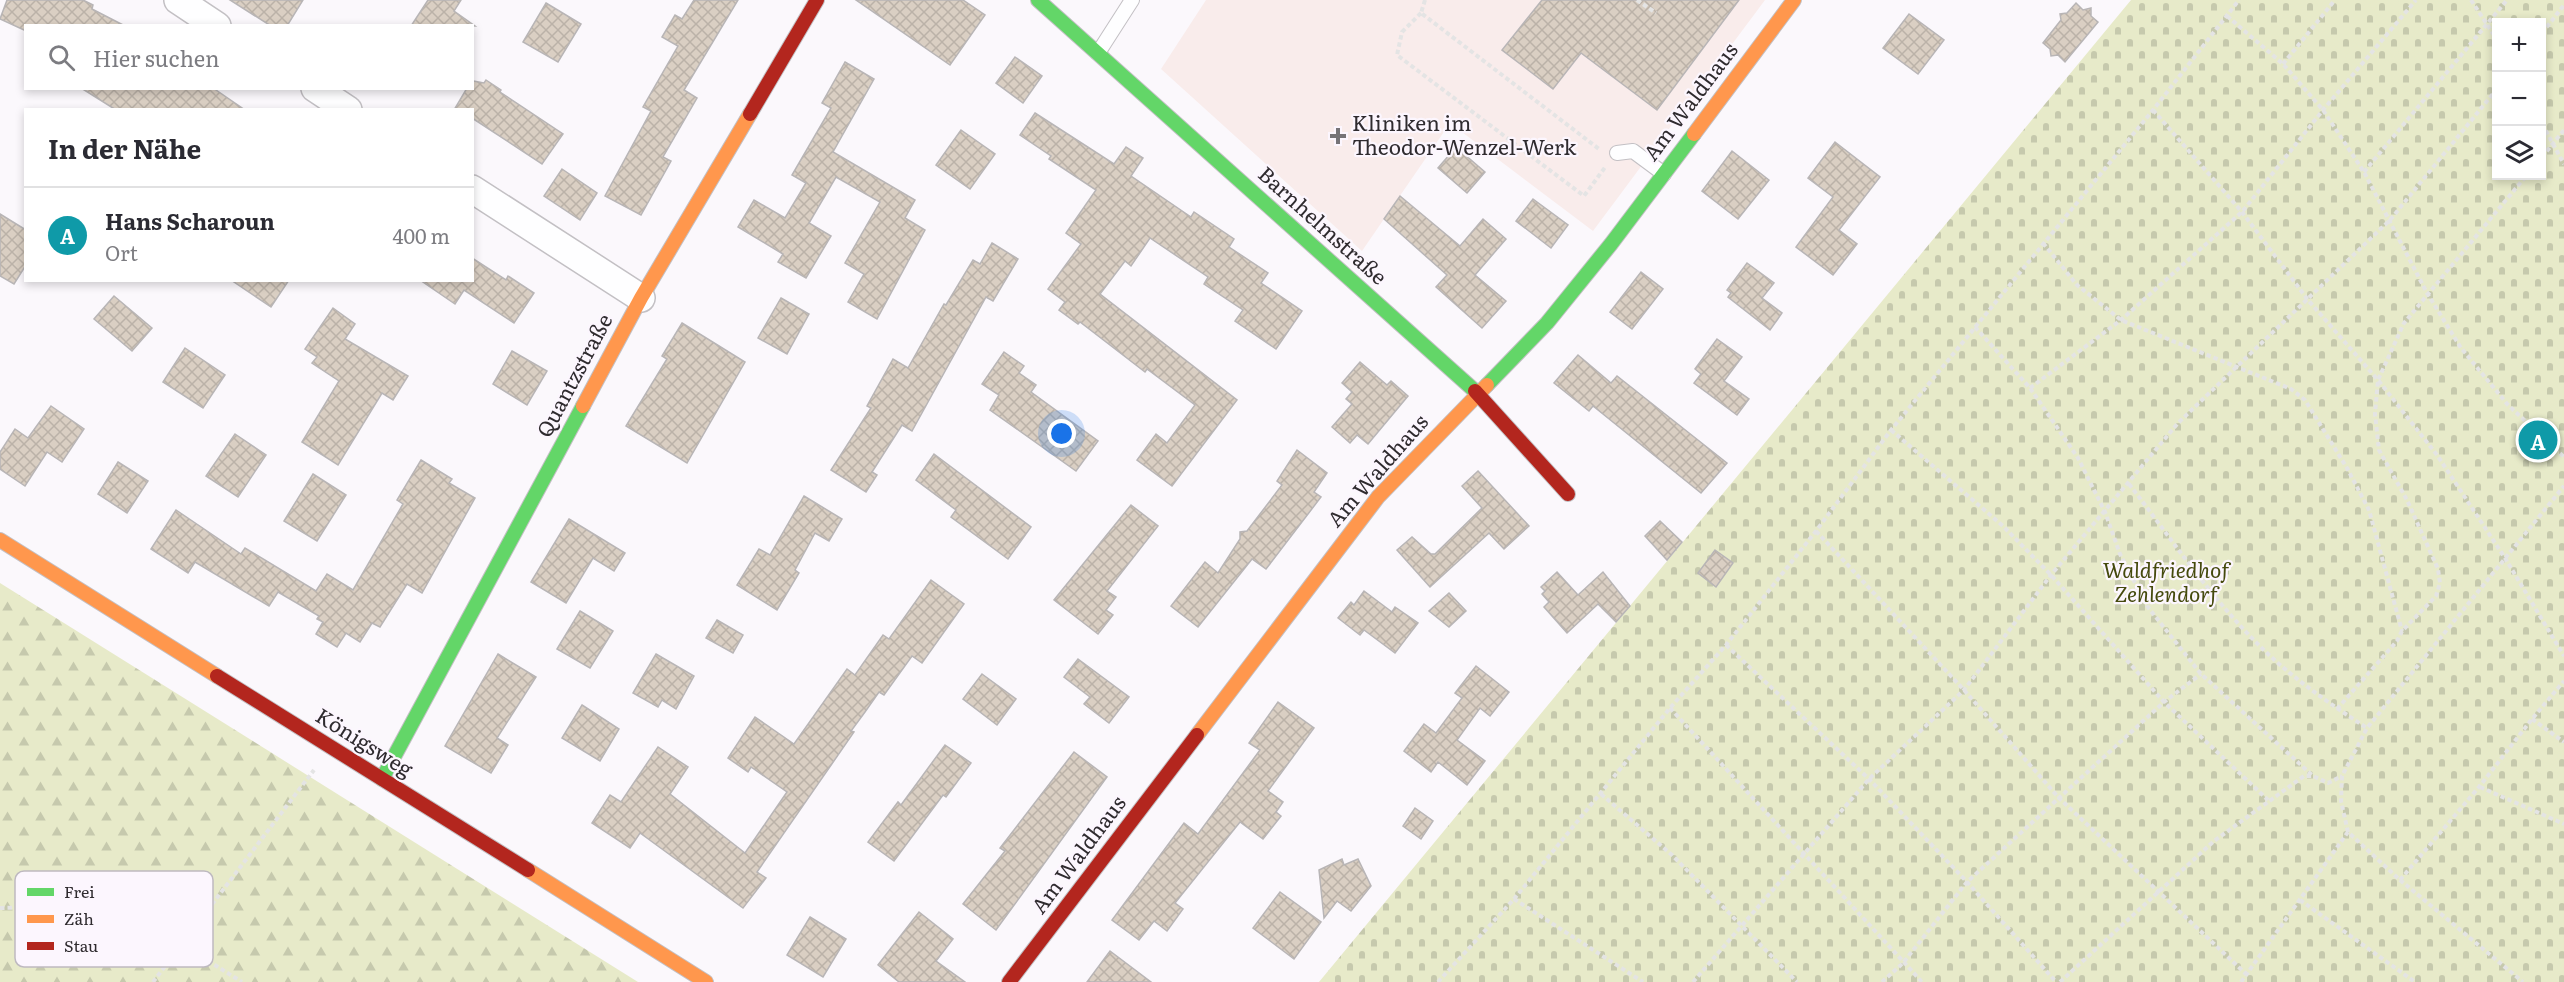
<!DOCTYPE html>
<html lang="de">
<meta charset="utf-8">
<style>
:root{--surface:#fff;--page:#f7f7f7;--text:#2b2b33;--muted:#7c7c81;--line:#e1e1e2;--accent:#2563eb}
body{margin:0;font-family:Literata,serif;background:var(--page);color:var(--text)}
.controls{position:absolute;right:18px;top:18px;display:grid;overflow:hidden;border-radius:0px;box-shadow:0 3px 9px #0003}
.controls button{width:54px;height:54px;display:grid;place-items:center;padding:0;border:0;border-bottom:2px solid var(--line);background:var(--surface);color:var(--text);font:30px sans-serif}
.you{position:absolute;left:1062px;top:434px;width:21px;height:21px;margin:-15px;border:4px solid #fff;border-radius:50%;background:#1a73e8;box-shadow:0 0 0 9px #1a73e833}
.badge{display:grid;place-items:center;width:39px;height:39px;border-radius:50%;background:var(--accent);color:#fff;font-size:20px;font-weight:700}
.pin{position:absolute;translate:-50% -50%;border:3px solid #fff;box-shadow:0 2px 6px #0006}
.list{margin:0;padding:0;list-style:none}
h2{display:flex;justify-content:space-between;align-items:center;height:78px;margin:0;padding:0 24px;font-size:26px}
h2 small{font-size:20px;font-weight:400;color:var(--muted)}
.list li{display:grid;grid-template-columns:39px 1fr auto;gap:18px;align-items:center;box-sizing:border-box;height:96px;padding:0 24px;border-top:2px solid var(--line)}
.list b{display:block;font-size:22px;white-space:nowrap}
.list p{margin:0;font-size:20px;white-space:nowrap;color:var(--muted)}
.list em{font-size:20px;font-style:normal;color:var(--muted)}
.icon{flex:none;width:33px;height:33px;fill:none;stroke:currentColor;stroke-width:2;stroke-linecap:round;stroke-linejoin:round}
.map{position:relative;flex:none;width:2564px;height:982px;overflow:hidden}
.search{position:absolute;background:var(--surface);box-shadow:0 3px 9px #0003;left:24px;top:24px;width:450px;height:66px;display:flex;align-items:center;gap:15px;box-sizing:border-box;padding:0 21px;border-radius:0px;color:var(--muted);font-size:22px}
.panel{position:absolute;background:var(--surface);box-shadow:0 3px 9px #0003;left:24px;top:108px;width:450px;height:174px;border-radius:0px}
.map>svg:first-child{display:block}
.medical{fill:#f9eceb}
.forest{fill:url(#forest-firs)}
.cemetery{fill:url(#cemetery-stones);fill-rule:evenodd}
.building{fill:url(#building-cross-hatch);stroke:#b8b5b6;stroke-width:1.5}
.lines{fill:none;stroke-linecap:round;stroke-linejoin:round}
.lane-casing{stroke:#c3c0c4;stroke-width:16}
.street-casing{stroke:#c3c0c4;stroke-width:30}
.fast-casing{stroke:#c3c0c4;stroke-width:16}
.slow-casing{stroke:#c3c0c4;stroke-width:16}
.jam-casing{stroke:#c3c0c4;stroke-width:16}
.path{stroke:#e4e4e4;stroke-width:4;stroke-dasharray:4.5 3;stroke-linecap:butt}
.lane{stroke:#fefeff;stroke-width:14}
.street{stroke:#fefeff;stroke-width:27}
.fast{stroke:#63d668;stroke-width:14}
.slow{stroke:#ff974d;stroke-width:14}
.jam{stroke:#b3261e;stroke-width:14}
.poi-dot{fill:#767377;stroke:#fcf6fe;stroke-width:2}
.labels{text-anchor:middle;stroke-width:4.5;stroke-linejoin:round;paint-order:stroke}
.street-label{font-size:21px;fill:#2f2b2f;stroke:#fcf6fe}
.poi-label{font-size:21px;fill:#2f2b2f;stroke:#fcf6fe;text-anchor:start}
.park-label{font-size:21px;font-style:italic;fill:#454a0d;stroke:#fcf6fe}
.key{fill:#fcf6fe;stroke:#beb9c0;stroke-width:1.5}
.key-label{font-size:16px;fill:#2f2b2f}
</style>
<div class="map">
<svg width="2564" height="982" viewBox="0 0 2564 982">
<defs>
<pattern id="forest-firs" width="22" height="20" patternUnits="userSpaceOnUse" patternTransform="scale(1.5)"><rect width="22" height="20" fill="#e7eac9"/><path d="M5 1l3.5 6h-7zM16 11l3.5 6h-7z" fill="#c6c9ad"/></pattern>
<pattern id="cemetery-stones" width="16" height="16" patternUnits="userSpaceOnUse" patternTransform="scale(1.5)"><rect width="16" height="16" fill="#e7eac9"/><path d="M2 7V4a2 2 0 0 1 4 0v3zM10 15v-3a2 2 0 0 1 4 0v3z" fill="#c6c9ad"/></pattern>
<pattern id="building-cross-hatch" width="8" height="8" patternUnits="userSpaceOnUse" patternTransform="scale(1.5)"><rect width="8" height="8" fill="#dacfc3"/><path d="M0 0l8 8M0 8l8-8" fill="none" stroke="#bbb2a8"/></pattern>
</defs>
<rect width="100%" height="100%" fill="#fbf8fc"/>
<polygon class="medical" points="1206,0 1765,0 1593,231 1450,123 1362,251 1161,69"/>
<polygon class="forest" points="0,583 638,982 0,982"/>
<path class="cemetery" d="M2131,0h433v982h-1245zM2496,22h46v154h-46z"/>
<g class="building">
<polygon points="7,0 83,0 93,5 92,9 125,26 26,26 24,30 0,19"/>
<polygon points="230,0 303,0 287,26 271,26"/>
<polygon points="428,0 461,0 454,11 475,26 411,26"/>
<polygon points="694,0 738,0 684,90 697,98 663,157 671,161 641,215 605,196 651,111 643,107 678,46 662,37 675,15 682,19"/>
<polygon points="856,0 963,0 985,15 950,65"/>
<polygon points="1542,0 1739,0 1657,110 1581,53 1553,89 1502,50"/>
<polygon points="546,3 581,24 558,62 523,42"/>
<polygon points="2076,3 2083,10 2091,8 2091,16 2098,22 2065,62 2058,55 2051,56 2050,49 2043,43 2061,20 2060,14 2067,13"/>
<polygon points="1909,14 1944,40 1918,74 1883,48"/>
<polygon points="1015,57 1042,76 1023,103 996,83"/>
<polygon points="845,62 874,79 833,152 915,200 905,218 925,230 877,319 848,302 864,274 845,263 880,202 836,177 809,223 831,236 806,278 778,262 783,254 738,227 754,200 785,218 806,183 792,175 831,108 822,103"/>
<polygon points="486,80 501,90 500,92 563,134 542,164 472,118 472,110 454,110 467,88 472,88 473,81 484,83"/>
<polygon points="81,88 213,88 245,110 116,110"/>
<polygon points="1035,113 1114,164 1126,147 1143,158 1131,176 1191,217 1194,212 1234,239 1229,247 1268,273 1261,283 1302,311 1276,349 1235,321 1243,310 1204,284 1208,277 1150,238 1131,266 1125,261 1100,294 1237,400 1172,486 1137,460 1156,434 1167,443 1195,405 1147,369 1145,372 1080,322 1078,324 1059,310 1065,302 1048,289 1081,244 1066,233 1096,190 1049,159 1051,156 1020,135"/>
<polygon points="961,130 995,154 970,189 936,165"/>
<polygon points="1835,142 1880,177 1839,230 1857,244 1833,275 1796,247 1833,197 1808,178"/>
<polygon points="1456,147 1485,172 1467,193 1438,168"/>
<polygon points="1732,151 1769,180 1738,219 1702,191"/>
<polygon points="562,169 597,193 580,220 544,196"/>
<polygon points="1400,196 1460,246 1483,219 1506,239 1475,275 1506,301 1482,328 1436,287 1447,275 1384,219"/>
<polygon points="1533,199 1568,225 1551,248 1516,221"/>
<polygon points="0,214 26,230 26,265 14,284 0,276"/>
<polygon points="992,243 1018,259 993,301 986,297 912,431 902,425 872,472 877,475 866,492 831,470 871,408 867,406 893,359 908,368 944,304 946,305 973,260 980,264"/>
<polygon points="472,258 506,280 508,276 534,293 514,323 464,290 455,304 420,280 472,280"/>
<polygon points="1747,263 1774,283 1762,298 1782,313 1770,330 1728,297 1731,293 1727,290"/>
<polygon points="1641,272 1663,289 1632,329 1610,312"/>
<polygon points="231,280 289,280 271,307"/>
<polygon points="114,296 152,328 132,351 94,319"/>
<polygon points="781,298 809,314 787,354 758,338"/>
<polygon points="333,308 355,324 345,339 408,376 393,400 382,393 338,465 302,442 339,381 312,363 317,357 305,349"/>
<polygon points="682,323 745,362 687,463 626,426 667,359 662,356"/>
<polygon points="1717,339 1742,357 1724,381 1749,399 1737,415 1694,383 1701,374 1695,369"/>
<polygon points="185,348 225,375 203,408 163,382"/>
<polygon points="512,351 547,371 527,405 493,384"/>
<polygon points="1004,352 1024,366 1019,373 1036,385 1031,392 1098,441 1076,471 990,410 999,395 982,384"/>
<polygon points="1578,355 1611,383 1617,376 1727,463 1701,493 1593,406 1589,411 1554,383"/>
<polygon points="1360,362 1387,385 1391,381 1408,396 1368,444 1357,435 1350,443 1332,427 1352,404 1346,399 1352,392 1342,383"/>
<polygon points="51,406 84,429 62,462 47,452 25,486 0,469 0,452 15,429 28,438"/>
<polygon points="235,434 266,455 238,497 206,476"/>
<polygon points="1297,450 1327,473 1314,492 1321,497 1266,569 1252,559 1198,627 1171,606 1205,562 1218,573 1240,539 1240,532 1247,531 1282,485 1277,481"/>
<polygon points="934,454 1031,527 1008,559 951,517 956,510 916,480"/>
<polygon points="421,460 452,479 449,483 475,498 422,593 407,584 380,627 372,623 360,642 346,633 337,647 316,634 323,622 317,619 319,616 278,592 269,606 195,562 188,573 151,549 176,510 241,554 245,548 316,591 327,574 353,590 403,504 397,500"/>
<polygon points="118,462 148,481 127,513 98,494"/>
<polygon points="1478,471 1529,526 1504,549 1489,533 1430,587 1397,550 1412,537 1431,554 1435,554 1482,508 1462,486"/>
<polygon points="313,474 346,495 317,541 284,521"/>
<polygon points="804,496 842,519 829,541 815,533 795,570 799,573 777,610 737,585 759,549 770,555"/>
<polygon points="1131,505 1158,526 1107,591 1116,597 1106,610 1113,615 1098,634 1054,600"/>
<polygon points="569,519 625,553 614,571 593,558 566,603 531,582"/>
<polygon points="1660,521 1682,542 1667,560 1645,536"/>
<polygon points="1715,550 1733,563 1716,587 1698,573"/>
<polygon points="1557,572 1578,595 1603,572 1630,606 1616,622 1598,604 1567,633 1544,607 1549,602 1542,594 1545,591 1541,587"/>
<polygon points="931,580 964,604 922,663 912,656 884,695 879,692 865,712 851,731 854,732 757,872 766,878 743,908 640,833 630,848 592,823 610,795 621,802 658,747 688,767 670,794 745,853 787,792 751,767 748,772 728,758 755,717 794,744 847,669 855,675 883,635 889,639"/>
<polygon points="1364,591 1392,612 1395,607 1418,623 1395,653 1364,630 1360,635 1338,618 1351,602 1354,605"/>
<polygon points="1449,593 1466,611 1449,627 1429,611"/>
<polygon points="580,611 613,631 590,668 557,649"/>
<polygon points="717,620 743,635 733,653 706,638"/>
<polygon points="498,654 536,677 497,738 508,745 491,773 445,746"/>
<polygon points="656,654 694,676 676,709 662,700 658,707 633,693"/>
<polygon points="1078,659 1129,697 1109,723 1084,704 1090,697 1064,677"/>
<polygon points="1476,666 1509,692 1490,716 1480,708 1457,740 1485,761 1467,785 1438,762 1431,772 1404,751 1424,724 1436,733 1462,698 1455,693"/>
<polygon points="982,674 1016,699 997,725 963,699"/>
<polygon points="1278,702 1314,728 1268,791 1283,802 1276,812 1281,816 1263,839 1240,822 1175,903 1183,909 1167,931 1154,921 1139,940 1112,920 1184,823 1198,834 1260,750 1249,743"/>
<polygon points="582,705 619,729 600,761 562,738"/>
<polygon points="945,745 971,763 946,797 943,795 894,861 868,842 898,802 901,805"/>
<polygon points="1074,752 1107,777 996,930 963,904 1005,851 1000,848"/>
<polygon points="1415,808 1433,821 1421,839 1403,826"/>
<polygon points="1342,859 1344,865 1358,859 1371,886 1351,911 1337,901 1324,918 1319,870"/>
<polygon points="1280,892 1321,922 1294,959 1253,928"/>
<polygon points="919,912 953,939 936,961 965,982 899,982 878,965"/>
<polygon points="810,917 846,939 823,977 787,955"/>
<polygon points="1110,951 1151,982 1087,982"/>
</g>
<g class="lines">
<g class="lane-casing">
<g id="lane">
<polyline points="1098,53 1132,0"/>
<polyline points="1617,153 1633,151 1664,174"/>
</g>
</g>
<g class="street-casing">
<g id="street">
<polyline points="178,0 217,26"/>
<polyline points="315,88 348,110"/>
<polyline points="472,189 641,298"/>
</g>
</g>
<g class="fast-casing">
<g id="fast">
<polyline points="1038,0 1475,391"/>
<polyline points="1487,385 1547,323 1611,244 1694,134"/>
<polyline points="382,779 583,406"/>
</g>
</g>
<g class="slow-casing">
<g id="slow">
<polyline points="1694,134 1794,0"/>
<polyline points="583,406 641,298 750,114"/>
<polyline points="0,540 217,676"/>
<polyline points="1197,735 1378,497 1487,385"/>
<polyline points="528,870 706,982"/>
</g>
</g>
<g class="jam-casing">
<g id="jam">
<polyline points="750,114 817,0"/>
<polyline points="1475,391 1568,494"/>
<polyline points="217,676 528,870"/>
<polyline points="1009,982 1197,735"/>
</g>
</g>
<g class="path">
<polyline points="1425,0 1421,13 1599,149"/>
<polyline points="1637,0 1656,13"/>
<polyline points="2471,0 2496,38"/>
<polyline points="1421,13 1402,32 1397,55 1584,196 1606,166"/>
<polyline points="2227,16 2283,64 2323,110 2364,172 2427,293 2461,348 2508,405 2564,457"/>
<polyline points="2542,33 2564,5"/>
<polyline points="2283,64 2335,0"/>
<polyline points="2153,110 2242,212 2308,300 2378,380 2437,455 2505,558 2564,656"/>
<polyline points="2542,124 2564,164"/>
<polyline points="2542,157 2564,130"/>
<polyline points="2364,172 2507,0"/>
<polyline points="2043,243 2077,285 2121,320 2291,389 2305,400 2347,468 2369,510 2402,631"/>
<polyline points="1975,327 2030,388 2078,458 2105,512 2120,554 2147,606 2201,674 2313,776 2328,783 2342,776"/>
<polyline points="2030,388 2121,320 2242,212 2323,110 2416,0"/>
<polyline points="1891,430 2003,526 2051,575 2164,702 2268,800"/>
<path d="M2129,484c44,57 86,120 139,170 30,28 65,52 99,74"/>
<polyline points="1816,531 1964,690 2059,798 2246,974"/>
<polyline points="1726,645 1869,779 1967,882 2056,982"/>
<polyline points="1670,708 1922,982"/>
<polyline points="2337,709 2397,641 2402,631 2436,596 2440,583 2438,569 2407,500 2379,450 2375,414 2378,380 2404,323 2526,176"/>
<polyline points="2532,719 2564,742"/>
<polyline points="2480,787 2564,824"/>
<polyline points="1601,794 1672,855 1797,982"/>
<polyline points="2348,832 2341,801 2342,776 2367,728 2564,486"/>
<polyline points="2400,880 2479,787 2532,719 2564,681"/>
<polyline points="1514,899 1643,982"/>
<polyline points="2300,900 2415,982"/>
<polyline points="0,908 37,907 181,944 242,982"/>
<polyline points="153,982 314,770"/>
<polyline points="1438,982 1514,899 1670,708 1726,645 1816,531 1891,430 2153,110 2239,0"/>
<polyline points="1693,982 1869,779 1964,690 2051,575 2178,423 2390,220 2496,90"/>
<polyline points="1882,982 1903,963 1967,882 2164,702 2201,674"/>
<polyline points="2060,982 2214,841 2304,776 2313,776"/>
<polyline points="2241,982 2348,832 2400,880 2523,982"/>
</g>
<use href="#lane" class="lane"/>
<use href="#street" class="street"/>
<use href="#fast" class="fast"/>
<use href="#slow" class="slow"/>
<use href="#jam" class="jam"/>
</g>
<path class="poi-dot" d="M1335 127h6v6h6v6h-6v6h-6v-6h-6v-6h6z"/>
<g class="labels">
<g class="street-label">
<text transform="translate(1691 102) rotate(-53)" y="7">Am Waldhaus</text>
<text transform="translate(1322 226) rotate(42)" y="7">Barnhelmstraße</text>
<text transform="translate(575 376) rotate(-62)" y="7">Quantzstraße</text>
<text transform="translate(1378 471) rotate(-49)" y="7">Am Waldhaus</text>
<text transform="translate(364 743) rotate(32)" y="7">Königsweg</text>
<text transform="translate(1079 855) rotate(-53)" y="7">Am Waldhaus</text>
</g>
<g class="poi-label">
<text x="1352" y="131">Kliniken im<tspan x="1352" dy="24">Theodor-Wenzel-Werk</tspan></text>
</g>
<g class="park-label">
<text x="2166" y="578">Waldfriedhof<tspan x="2166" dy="24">Zehlendorf</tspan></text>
</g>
</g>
<rect x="15" y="871" width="198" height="96" rx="9" class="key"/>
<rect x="27" y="888" width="27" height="8" fill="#63d668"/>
<rect x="27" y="915" width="27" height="8" fill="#ff974d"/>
<rect x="27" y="942" width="27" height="8" fill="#b3261e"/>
<g class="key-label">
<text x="64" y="898">Frei</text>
<text x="64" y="925">Zäh</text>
<text x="64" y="952">Stau</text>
</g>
</svg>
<div class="controls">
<button>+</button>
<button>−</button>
<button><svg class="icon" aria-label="layers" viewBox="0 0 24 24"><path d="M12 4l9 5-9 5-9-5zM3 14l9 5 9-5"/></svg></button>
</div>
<div class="you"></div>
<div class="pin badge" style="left:2538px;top:440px;background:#0f9aa8">A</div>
<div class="search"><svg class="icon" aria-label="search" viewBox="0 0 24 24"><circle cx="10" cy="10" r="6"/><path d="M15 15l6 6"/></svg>Hier suchen</div>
<section class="panel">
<h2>In der Nähe<small></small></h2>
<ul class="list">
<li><span class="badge" style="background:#0f9aa8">A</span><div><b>Hans Scharoun</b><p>Ort</p></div><em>400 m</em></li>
</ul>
</section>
</div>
